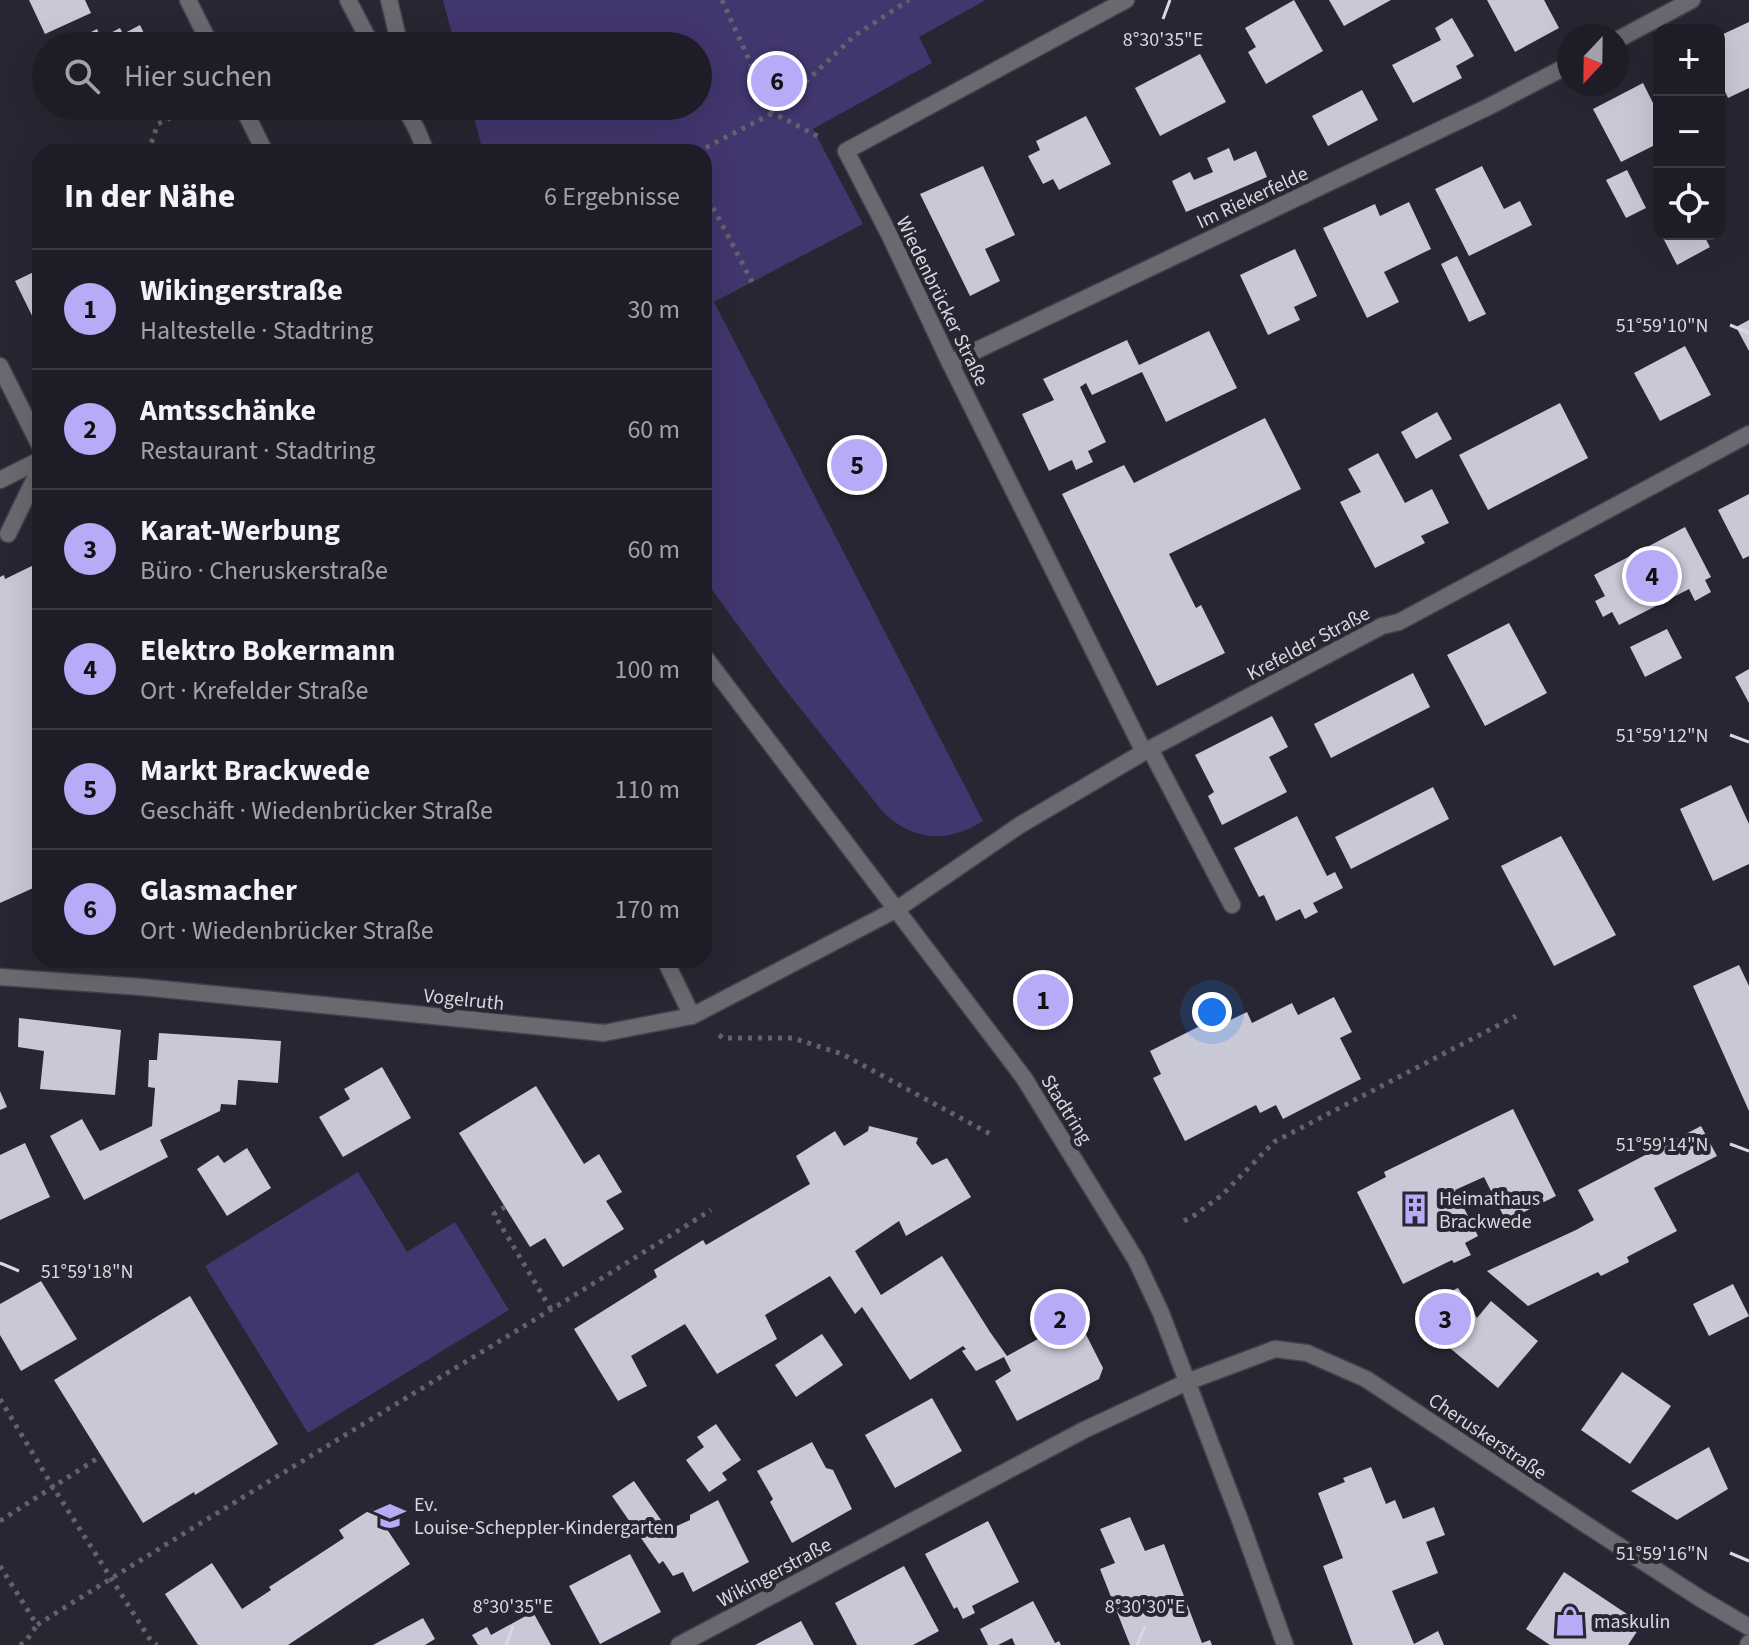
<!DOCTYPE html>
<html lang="de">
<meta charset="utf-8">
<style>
:root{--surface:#1e1c26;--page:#26252e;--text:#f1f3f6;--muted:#a1a1a7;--line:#3c3a43;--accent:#b7abf8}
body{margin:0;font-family:"Source Sans 3",sans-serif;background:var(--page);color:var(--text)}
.controls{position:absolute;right:24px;top:24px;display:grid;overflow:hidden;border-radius:16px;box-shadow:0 8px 32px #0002}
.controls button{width:72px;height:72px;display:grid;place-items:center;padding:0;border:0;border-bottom:2px solid var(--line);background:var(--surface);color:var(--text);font:40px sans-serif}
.compass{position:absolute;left:1557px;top:24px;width:72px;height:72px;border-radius:50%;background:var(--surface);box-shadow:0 8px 32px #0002;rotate:202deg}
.you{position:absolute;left:1212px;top:1012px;width:28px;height:28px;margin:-20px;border:6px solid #fff;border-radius:50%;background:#1a73e8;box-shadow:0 0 0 12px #1a73e833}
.badge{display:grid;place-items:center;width:52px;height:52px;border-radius:50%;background:var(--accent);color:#111;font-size:26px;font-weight:700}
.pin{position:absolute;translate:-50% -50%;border:4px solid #fff;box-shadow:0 2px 8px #0006}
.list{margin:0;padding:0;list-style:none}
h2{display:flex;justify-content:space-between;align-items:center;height:104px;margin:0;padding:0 32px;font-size:34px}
h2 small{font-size:26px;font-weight:400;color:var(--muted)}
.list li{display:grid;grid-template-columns:52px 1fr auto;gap:24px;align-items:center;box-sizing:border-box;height:120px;padding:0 32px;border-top:2px solid var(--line)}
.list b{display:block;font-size:30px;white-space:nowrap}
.list p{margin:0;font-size:26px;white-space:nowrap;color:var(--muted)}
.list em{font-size:26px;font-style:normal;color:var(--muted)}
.icon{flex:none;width:44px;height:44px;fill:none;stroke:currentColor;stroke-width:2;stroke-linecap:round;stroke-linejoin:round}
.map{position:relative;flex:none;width:1749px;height:1645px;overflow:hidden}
.search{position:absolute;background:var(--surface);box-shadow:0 8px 32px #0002;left:32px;top:32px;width:680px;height:88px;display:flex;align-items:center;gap:20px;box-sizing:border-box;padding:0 28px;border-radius:44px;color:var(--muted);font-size:30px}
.panel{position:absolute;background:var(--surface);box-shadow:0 8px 32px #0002;left:32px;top:144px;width:680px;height:824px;border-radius:24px}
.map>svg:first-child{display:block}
.green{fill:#42366e}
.building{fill:#c9c8d7}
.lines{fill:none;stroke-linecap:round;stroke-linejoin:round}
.service-casing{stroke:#44424e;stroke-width:19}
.pedestrian-casing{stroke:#44424e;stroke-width:19}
.minor-casing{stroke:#44424e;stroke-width:19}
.tertiary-casing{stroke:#44424e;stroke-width:19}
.path{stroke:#63616c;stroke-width:5;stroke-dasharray:4 6;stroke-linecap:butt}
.service{stroke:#69696f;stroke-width:16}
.pedestrian{stroke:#69696f;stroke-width:16}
.minor{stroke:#69696f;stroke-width:16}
.tertiary{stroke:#69696f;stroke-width:16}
.ticks{fill:none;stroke:#d9d8e0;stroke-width:3}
.labels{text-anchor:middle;stroke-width:8;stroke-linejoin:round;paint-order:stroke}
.street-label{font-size:20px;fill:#d9d8e0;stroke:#282632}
.poi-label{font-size:20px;fill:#d9d8e0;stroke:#282632;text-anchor:start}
.ticks-label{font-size:20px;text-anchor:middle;fill:#d9d8e0;stroke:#282632;stroke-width:8;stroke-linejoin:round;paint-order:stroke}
</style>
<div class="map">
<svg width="1749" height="1645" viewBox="0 0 1749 1645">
<rect width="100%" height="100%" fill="#282632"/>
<g class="green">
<path d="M443,0h543l-67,37 13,26 -119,66 50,95 -149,78 269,519c-35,22 -69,21 -100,-9l-103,-129 -76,-104v-427h-221l-12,-46h227v-60h-243z"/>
<polygon points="358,1172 407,1252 455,1222 509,1310 308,1433 205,1266"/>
</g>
<g class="building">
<polygon points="29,0 85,0 91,13 45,34"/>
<polygon points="1294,0 1323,51 1266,84 1248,52 1256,47 1245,28"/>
<polygon points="1329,0 1391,0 1344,26"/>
<polygon points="1487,0 1544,0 1559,28 1515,52"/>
<polygon points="1452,18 1474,56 1456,66 1462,78 1413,103 1392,65 1441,40 1435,28"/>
<polygon points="1749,22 1749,88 1728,98 1719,79 1719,36"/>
<polygon points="140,25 150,46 78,46 75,40 97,29 101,38 120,28 123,34"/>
<polygon points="1200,54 1226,102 1160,136 1135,88"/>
<polygon points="1643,83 1659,115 1659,143 1621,162 1593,109"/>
<polygon points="1362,90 1378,120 1328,146 1312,116"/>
<polygon points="1086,116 1111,164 1059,190 1053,179 1043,184 1028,156 1040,150 1036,141"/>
<polygon points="1229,148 1234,161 1256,151 1267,177 1186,212 1172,181 1190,172 1194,180 1213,172 1207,158"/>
<polygon points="983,166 1015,235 985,249 1000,281 970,296 920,194"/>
<polygon points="1482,166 1504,209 1520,201 1532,225 1469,256 1435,189"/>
<polygon points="1627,170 1646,208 1626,218 1606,180"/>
<polygon points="1409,202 1431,249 1384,272 1399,302 1367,318 1323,228 1375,204 1380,216"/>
<polygon points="1661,234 1703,234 1710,247 1677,265"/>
<polygon points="1295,249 1317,296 1294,307 1300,320 1268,335 1240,275"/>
<polygon points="1457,256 1486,314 1469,322 1441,264"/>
<polygon points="40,269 40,332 15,281"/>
<polygon points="1749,320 1749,351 1736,327"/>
<polygon points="1209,331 1237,388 1166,422 1142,372 1092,395 1086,383 1080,387 1106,442 1088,451 1093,462 1076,470 1072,460 1049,471 1022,414 1054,400 1043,379 1127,340 1139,365"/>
<polygon points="1685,346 1711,395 1660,421 1634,373"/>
<polygon points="1560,403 1588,458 1488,510 1459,455"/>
<polygon points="1437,412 1452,439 1416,459 1401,432"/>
<polygon points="1265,418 1301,489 1169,554 1196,608 1201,605 1225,653 1157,686 1062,494 1124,465 1134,483"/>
<polygon points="1378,453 1405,503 1432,489 1449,523 1421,536 1425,543 1375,568 1340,502 1361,492 1348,469"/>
<polygon points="1749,494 1749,556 1743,559 1718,510"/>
<polygon points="1685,527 1711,577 1705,580 1711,592 1695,601 1689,589 1619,625 1612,612 1603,617 1595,601 1605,596 1594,575"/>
<polygon points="40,562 40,885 0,903 0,577 4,575 5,579"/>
<polygon points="1509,623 1547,693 1485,726 1447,655"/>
<polygon points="1667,629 1682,658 1645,677 1630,647"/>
<polygon points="1749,669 1749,703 1735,677"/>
<polygon points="1413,673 1430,707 1331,758 1314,724"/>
<polygon points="1272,716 1288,747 1269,757 1287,792 1222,825 1208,796 1214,792 1195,755"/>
<polygon points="1731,785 1749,824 1749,864 1713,881 1680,809"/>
<polygon points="1433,787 1449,819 1351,869 1335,837"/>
<polygon points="1297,816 1327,876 1335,872 1343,888 1313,903 1318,912 1305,919 1300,909 1276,921 1264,895 1259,897 1234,848"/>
<polygon points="1561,836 1616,935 1554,966 1501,866"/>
<polygon points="1739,965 1749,986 1749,1111 1693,986"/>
<polygon points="1334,997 1352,1032 1340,1038 1361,1079 1283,1119 1276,1105 1260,1113 1256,1105 1185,1141 1153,1078 1161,1074 1150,1051 1216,1018 1220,1025 1247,1012 1252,1023 1292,1003 1298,1015"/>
<polygon points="19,1018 121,1030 115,1095 40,1089 44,1051 18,1047"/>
<polygon points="159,1033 281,1041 278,1083 238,1080 236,1105 221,1104 220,1111 160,1140 168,1157 84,1200 50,1136 82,1119 100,1151 152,1126 155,1088 148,1087 149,1060 157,1060"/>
<polygon points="382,1067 411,1118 343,1157 319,1117 350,1099 344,1089"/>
<polygon points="536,1086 584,1164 599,1154 622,1192 606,1201 624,1229 563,1267 545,1238 530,1247 459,1133"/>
<polygon points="0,1091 7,1107 0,1110"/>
<polygon points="1513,1109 1556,1196 1506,1221 1484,1177 1455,1190 1478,1236 1465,1243 1471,1255 1454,1263 1452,1260 1403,1284 1357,1192 1386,1177 1384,1172"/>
<polygon points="869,1126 918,1138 916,1143 932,1165 947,1158 971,1197 906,1236 899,1221 855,1251 881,1295 942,1256 990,1332 1007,1356 1049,1333 1040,1316 1069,1301 1103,1368 1099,1379 1017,1421 995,1381 1011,1371 1004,1357 976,1371 962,1351 966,1349 963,1346 910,1380 862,1307 855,1314 830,1276 765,1315 777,1339 717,1374 685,1324 631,1356 647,1386 618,1401 574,1329 657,1277 654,1270 703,1240 706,1245 810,1184 796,1156 835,1131 844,1146 868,1131"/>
<polygon points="1701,1126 1717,1156 1654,1188 1677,1231 1627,1257 1629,1262 1601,1276 1598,1272 1528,1306 1487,1271 1576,1230 1594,1220 1578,1190"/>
<polygon points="25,1143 50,1197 0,1220 0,1155"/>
<polygon points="247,1148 271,1188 227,1216 197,1169 218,1155 224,1163"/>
<polygon points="41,1281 77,1339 21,1371 0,1335 0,1304"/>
<polygon points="1733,1284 1749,1316 1709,1336 1693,1304"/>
<polygon points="1458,1288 1477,1318 1491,1301 1538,1341 1498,1388 1451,1349 1417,1307"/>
<polygon points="190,1296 278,1444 195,1495 194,1492 143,1523 54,1380"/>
<polygon points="822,1334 843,1365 796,1397 775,1365"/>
<polygon points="1622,1372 1671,1406 1630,1464 1581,1430"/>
<polygon points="932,1398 962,1451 895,1488 865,1435"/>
<polygon points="716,1424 741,1460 722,1473 727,1480 709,1492 686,1460 704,1447 697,1437"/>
<polygon points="812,1442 826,1468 833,1470 852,1509 792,1543 770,1502 773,1499 757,1471"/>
<polygon points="1709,1447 1728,1489 1677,1520 1631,1491"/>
<polygon points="1371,1467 1386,1504 1395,1500 1403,1519 1434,1507 1445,1535 1426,1542 1438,1573 1392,1591 1414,1644 1438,1631 1444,1645 1353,1645 1323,1566 1343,1558 1318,1493 1345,1482 1343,1478"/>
<polygon points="634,1481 668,1530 690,1520 690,1515 718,1500 749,1562 693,1592 683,1572 673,1576 663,1561 659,1564 612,1496"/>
<polygon points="373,1508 410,1564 288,1645 198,1645 165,1594 212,1563 242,1609 271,1590 269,1587 344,1538 339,1530"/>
<polygon points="1130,1517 1145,1551 1164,1544 1202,1643 1210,1640 1212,1645 1130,1645 1100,1569 1115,1563 1100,1529"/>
<polygon points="988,1521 1019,1582 972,1606 975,1613 963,1619 957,1607 954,1609 925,1554"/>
<polygon points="630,1554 661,1612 600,1644 569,1586"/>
<polygon points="904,1566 939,1631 913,1645 857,1645 835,1603"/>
<polygon points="1564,1572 1642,1624 1628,1645 1550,1645 1526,1629"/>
<polygon points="1033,1601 1055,1643 1059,1641 1061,1645 1015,1645 1012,1638 998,1645 988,1645 980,1629"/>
<polygon points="533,1612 551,1645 478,1645 472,1635 487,1627 491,1635"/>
<polygon points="423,1618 435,1639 425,1645 373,1645"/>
<polygon points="801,1621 814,1645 755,1645"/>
</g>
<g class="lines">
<g class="service-casing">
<polyline id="service" points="1150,749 1232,905"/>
</g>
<g class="pedestrian-casing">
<g id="pedestrian">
<polyline points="0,366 40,446"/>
<polyline points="0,480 40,460"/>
<polyline points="8,534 40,468"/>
</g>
</g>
<g class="minor-casing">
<g id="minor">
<polyline points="188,0 211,46"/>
<polyline points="1126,0 846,151 890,236 950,363 1144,752"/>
<polyline points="1617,40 1692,0"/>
<polyline points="242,106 265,152"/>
<polyline points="950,363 1488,107 1569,65"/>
<polyline points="665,960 692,1016"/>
<polyline points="0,977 142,987 604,1033 692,1016 897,909 1020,825 1144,752 1382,626 1399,622 1749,434"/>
<polyline points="679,1645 1084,1430 1187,1382 1275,1349 1307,1353 1366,1379 1582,1522 1701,1599 1749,1627"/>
<polyline points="1748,1645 1749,1643"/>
</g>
</g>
<g class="tertiary-casing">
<g id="tertiary">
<polyline points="348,0 372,46"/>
<polyline points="389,0 400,46"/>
<polyline points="404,106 417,130 426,152"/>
<polyline points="704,656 1024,1078 1136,1260 1161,1313 1240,1520 1285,1645"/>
</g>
</g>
<g class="path">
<polyline points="722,0 773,113 821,138"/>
<polyline points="148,152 158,124 194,106"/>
<polyline points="697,152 773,113 854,36 909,0"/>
<polyline points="704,190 752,282"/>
<polyline points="719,1035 723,1038 793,1038 842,1054 994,1136"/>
<polyline points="505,1207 494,1214 552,1311"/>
<polyline points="1184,1221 1195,1215 1222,1195 1274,1142 1516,1016"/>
<polyline points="0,1399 53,1487 151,1641 157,1645"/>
<polyline points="0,1521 101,1456"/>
<path d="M0,1566l37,59c223,-141 451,-274 674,-415"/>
<polyline points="20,1645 26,1641 37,1625"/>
</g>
<use href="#service" class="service"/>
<use href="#pedestrian" class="pedestrian"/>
<use href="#minor" class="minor"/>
<use href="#tertiary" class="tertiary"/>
</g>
<path class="ticks" d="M1163,19l7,-19M1730,325l19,8M1730,735l19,7M1730,1144l19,7M0,1263l19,8M1730,1553l19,8M506,1645l7,-19M1137,1645l8,-19"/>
<defs>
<g id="building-bare" transform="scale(2.4)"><path d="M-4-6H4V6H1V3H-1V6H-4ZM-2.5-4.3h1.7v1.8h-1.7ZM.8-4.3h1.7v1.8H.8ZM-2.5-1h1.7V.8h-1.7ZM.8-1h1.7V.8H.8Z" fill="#b7abf8" stroke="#282632" stroke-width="2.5" paint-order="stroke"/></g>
<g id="school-bare" transform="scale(2.4)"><path d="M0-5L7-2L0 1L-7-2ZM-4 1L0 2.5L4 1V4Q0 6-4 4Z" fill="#b7abf8" stroke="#282632" stroke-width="2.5" paint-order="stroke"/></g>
<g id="shop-bare" transform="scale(2.4)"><path d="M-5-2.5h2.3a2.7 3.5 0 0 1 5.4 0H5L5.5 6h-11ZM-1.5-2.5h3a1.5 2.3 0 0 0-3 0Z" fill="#b7abf8" stroke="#282632" stroke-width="2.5" paint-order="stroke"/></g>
</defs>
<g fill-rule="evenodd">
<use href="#building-bare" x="1415" y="1209"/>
<use href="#school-bare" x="390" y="1516"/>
<use href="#shop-bare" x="1570" y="1621"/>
</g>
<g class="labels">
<g class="street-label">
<text transform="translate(1252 197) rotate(-25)" y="7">Im Riekerfelde</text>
<text transform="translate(943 301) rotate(64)" y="7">Wiedenbrücker Straße</text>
<text transform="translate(1308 643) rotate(-28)" y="7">Krefelder Straße</text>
<text transform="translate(464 999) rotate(6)" y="7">Vogelruth</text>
<text transform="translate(1067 1109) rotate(58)" y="7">Stadtring</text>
<text transform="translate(1488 1436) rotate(34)" y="7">Cheruskerstraße</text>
<text transform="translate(774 1572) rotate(-28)" y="7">Wikingerstraße</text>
</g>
<g class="poi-label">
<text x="1439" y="1205">Heimathaus<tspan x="1439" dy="23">Brackwede</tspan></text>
<text x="414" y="1511">Ev.<tspan x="414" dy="23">Louise-Scheppler-Kindergarten</tspan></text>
<text x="1594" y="1628">maskulin</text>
</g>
</g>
<g class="ticks-label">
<text x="1163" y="46">8°30'35"E</text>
<text x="1662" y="332">51°59'10"N</text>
<text x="1662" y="742">51°59'12"N</text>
<text x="1662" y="1151">51°59'14"N</text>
<text x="87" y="1278">51°59'18"N</text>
<text x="1662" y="1560">51°59'16"N</text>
<text x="513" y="1613">8°30'35"E</text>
<text x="1145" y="1613">8°30'30"E</text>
</g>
</svg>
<div class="controls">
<button>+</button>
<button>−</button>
<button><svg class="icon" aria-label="locate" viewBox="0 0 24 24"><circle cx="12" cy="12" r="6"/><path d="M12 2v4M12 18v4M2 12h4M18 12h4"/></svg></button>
</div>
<svg class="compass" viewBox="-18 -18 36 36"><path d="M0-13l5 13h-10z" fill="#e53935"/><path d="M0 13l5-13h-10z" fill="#a1a1a7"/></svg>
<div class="you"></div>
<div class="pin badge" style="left:1043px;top:1000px">1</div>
<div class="pin badge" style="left:1060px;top:1319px">2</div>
<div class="pin badge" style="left:1445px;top:1319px">3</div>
<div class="pin badge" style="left:1652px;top:576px">4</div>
<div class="pin badge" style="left:857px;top:465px">5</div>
<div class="pin badge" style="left:777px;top:81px">6</div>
<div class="search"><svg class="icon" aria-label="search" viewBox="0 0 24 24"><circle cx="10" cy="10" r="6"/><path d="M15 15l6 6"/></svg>Hier suchen</div>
<section class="panel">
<h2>In der Nähe<small>6 Ergebnisse</small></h2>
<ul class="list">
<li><span class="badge">1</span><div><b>Wikingerstraße</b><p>Haltestelle · Stadtring</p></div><em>30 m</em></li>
<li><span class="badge">2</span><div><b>Amtsschänke</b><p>Restaurant · Stadtring</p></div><em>60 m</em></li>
<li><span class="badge">3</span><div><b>Karat-Werbung</b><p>Büro · Cheruskerstraße</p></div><em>60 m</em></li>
<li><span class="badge">4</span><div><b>Elektro Bokermann</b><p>Ort · Krefelder Straße</p></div><em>100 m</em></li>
<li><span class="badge">5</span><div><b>Markt Brackwede</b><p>Geschäft · Wiedenbrücker Straße</p></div><em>110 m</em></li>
<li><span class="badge">6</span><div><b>Glasmacher</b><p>Ort · Wiedenbrücker Straße</p></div><em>170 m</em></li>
</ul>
</section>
</div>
